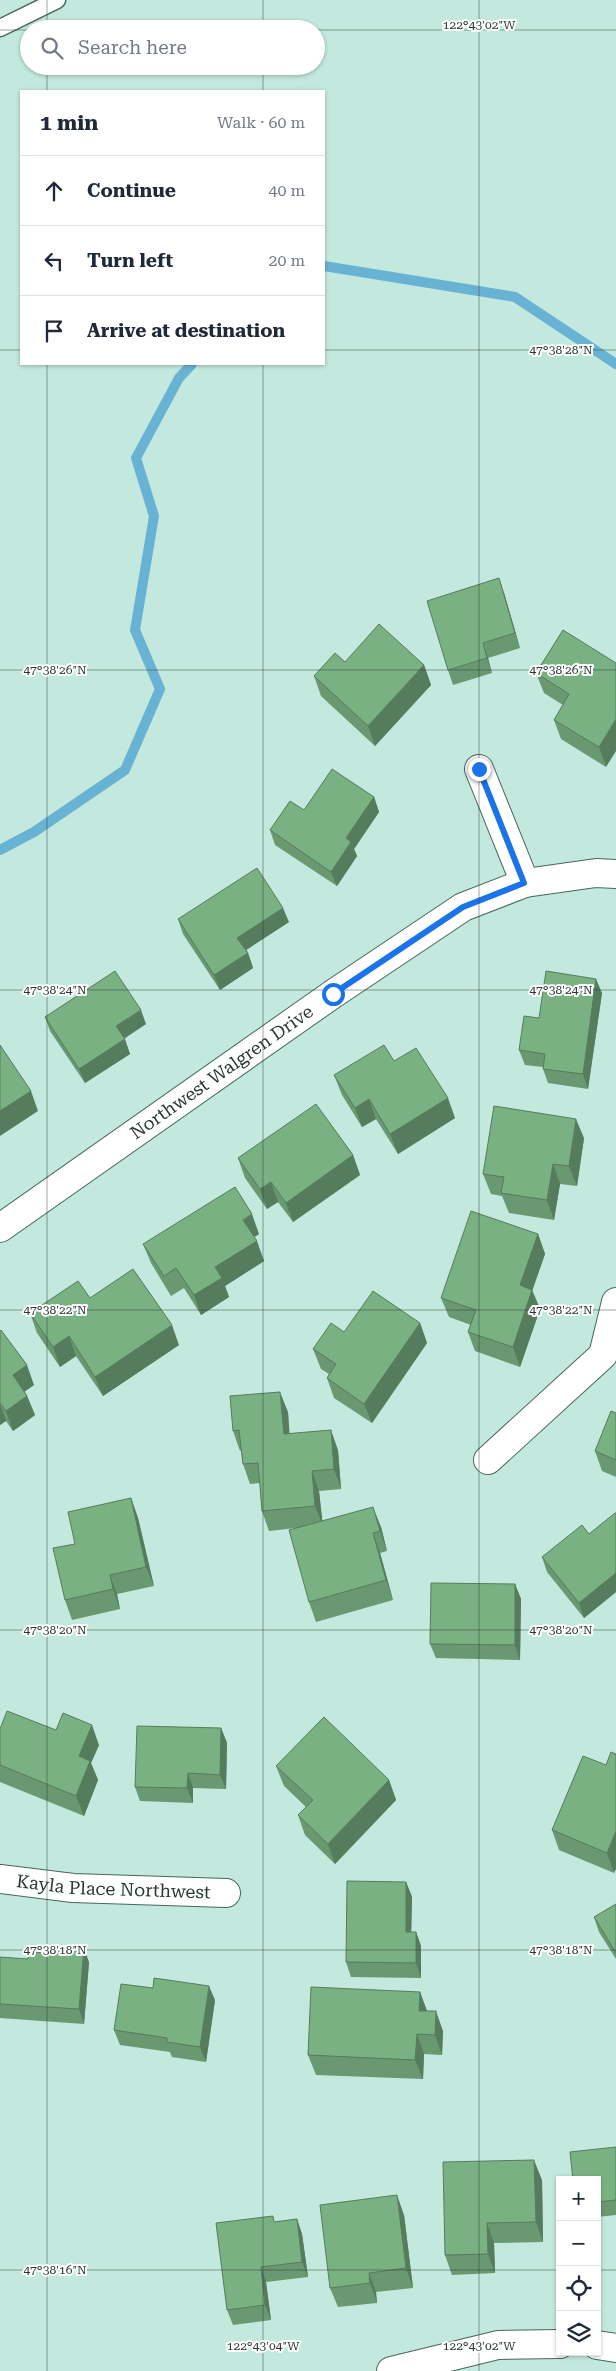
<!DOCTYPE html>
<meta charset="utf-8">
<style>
:root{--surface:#fff;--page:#f6f6f7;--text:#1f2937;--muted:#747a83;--line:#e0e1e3}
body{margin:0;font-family:"Roboto Serif",serif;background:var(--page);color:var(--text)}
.controls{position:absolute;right:15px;bottom:15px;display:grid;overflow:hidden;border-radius:0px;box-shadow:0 1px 4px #0004}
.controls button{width:45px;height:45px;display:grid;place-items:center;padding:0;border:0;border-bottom:1px solid var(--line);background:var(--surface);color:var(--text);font:25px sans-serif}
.stop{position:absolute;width:15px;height:15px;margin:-11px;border:4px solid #1a73e8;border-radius:50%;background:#fff}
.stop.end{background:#1a73e8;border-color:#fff;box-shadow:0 1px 5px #0008}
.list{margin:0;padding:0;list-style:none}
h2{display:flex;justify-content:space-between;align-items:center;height:65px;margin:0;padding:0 20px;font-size:21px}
h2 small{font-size:16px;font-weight:400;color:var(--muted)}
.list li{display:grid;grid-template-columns:32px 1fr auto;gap:15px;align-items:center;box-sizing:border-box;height:70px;padding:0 20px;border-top:1px solid var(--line)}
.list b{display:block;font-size:19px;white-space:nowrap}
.list em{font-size:16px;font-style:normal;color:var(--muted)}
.icon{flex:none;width:28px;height:28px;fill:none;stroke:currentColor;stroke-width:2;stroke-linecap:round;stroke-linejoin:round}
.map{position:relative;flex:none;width:616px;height:2371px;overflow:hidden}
.search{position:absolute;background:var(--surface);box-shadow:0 1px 4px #0004;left:20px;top:20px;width:305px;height:55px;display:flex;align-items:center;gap:12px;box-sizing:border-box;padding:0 18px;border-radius:28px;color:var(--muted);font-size:19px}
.panel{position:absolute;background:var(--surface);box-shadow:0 1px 4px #0004;left:20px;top:90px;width:305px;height:275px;border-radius:0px}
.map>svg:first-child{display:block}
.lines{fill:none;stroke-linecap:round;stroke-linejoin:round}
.stream{stroke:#68b3d4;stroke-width:10}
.service-casing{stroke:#46675d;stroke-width:19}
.minor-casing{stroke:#46675d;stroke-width:30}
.service{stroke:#fff;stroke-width:16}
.minor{stroke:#fff;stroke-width:28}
.wall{fill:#699871}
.shaded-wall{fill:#557c5c}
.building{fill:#7ab183;stroke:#557c5c}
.route{stroke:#1a73e8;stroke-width:6}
.ticks{fill:none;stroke:#293834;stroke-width:1;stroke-opacity:0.45}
.labels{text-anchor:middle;stroke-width:4;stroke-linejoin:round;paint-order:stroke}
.street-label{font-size:18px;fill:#293834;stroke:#fff}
.ticks-label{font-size:12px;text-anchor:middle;fill:#293834;stroke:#fff;stroke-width:4;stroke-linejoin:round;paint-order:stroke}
</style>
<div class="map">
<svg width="616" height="2371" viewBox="0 0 616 2371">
<rect width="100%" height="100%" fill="#c3e8dd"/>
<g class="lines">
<g class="stream">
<polyline points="324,266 515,297 616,364"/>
<polyline points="0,850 34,832 125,770 160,689 135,630 154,516 136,458 179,378 192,364"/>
</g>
<g class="service-casing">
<polyline id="service" points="0,28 57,0"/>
</g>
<g class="minor-casing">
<g id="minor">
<polyline points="479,769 525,883"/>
<path id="s1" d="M0,1228l333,-234 130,-87 62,-24 71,-10 20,1"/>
<polyline points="488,1460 603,1355 616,1302"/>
<path id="s2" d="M0,1879l73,9 153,5"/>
<polyline points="597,2345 616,2348"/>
<polyline points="391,2371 498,2345 560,2344"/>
</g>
</g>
<use href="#service" class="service"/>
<use href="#minor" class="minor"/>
</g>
<g class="wall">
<polygon points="504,593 520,648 488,658 492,673 453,685 448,670"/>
<polygon points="563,630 606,767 561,739 554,720 563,705 544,693 536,673"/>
<polygon points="345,662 424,665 431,685 375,746 321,696 314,676"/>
<polygon points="374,797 379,812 354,849 357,856 337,886 275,845 270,830 304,810"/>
<polygon points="178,919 289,922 246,950 248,953 253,968 220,990 183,934"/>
<polygon points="602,993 588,1089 548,1083 543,1069 543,1067 525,1065 519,1050 539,1018"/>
<polygon points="45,1017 146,1024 124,1039 130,1054 85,1083 50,1031"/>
<polygon points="394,1061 455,1118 398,1154 376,1119 362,1127 342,1095 334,1075"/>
<polygon points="584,1138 577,1186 560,1184 554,1220 509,1213 502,1196 491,1194 483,1174"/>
<polygon points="353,1155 360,1175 293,1222 278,1202 267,1209 245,1178 238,1158"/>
<polygon points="259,1234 254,1237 264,1261 225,1286 229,1297 201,1315 184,1288 171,1296 151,1263 143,1244"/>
<polygon points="538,1234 545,1254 532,1290 540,1309 520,1367 475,1351 468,1332 471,1325 449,1317 441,1298"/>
<polygon points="90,1298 179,1345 103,1396 76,1356 60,1367 37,1333 30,1313"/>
<polygon points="420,1323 427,1343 372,1423 334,1398 327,1378 329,1374 321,1369 313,1349 344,1332"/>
<polygon points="0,1331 34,1385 24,1391 27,1396 35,1415 13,1431 6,1421 0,1425"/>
<polygon points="288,1412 289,1434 338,1450 341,1489 319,1491 322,1521 381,1527 387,1551 380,1553 393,1600 316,1622 309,1602 296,1528 269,1531 262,1511 260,1483 250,1484 243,1464 241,1450 240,1451 233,1431"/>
<polygon points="616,1413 616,1477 602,1471 595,1451"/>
<polygon points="131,1498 138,1518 154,1586 117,1594 120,1609 72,1620 65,1600 75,1544"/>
<polygon points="616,1513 616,1592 584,1618 547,1572 542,1557 589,1534"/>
<polygon points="515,1584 521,1599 520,1660 436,1658 430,1644"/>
<polygon points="221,1728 227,1743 226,1789 193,1788 193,1803 140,1801 135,1787"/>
<polygon points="0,1729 56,1730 99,1745 91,1763 98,1780 84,1816 0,1782"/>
<polygon points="583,1756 614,1873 559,1850 552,1830"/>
<polygon points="276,1766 389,1780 396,1800 335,1864 305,1835 298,1815 306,1807 284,1786"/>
<polygon points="406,1882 412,1897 411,1932 416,1932 421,1946 421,1978 351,1977 346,1962"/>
<polygon points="616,1904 616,1959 599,1932 594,1917"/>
<polygon points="48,1953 89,1962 84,2024 0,2018 0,1957 28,1959"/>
<polygon points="420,1992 427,2011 443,2031 442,2055 424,2054 423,2079 316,2075 308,2055"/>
<polygon points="215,2000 206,2062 172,2057 170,2052 120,2045 114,2030"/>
<polygon points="616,2147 616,2215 597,2217 597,2180"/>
<polygon points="542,2180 543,2242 494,2243 495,2273 452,2275 445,2255"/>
<polygon points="404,2215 413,2288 376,2292 377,2303 338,2307 330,2288"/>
<polygon points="297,2219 302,2234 308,2277 266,2282 271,2320 233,2325 227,2310 275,2222"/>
</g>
<g class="shaded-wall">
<polygon points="499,578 504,593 520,648 515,633"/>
<polygon points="483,643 488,658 492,673 487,658"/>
<polygon points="424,665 431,685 375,746 368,726"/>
<polygon points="616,719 616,751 606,767 599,747"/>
<polygon points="374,797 379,812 354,849 357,856 337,886 331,872 346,838"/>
<polygon points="283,908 289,922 243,952 237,938"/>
<polygon points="248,953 253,968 220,990 214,975"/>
<polygon points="596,979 602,993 588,1089 583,1074"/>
<polygon points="141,1010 146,1024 121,1040 116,1026"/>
<polygon points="125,1039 130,1054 85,1083 79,1069"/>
<polygon points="31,1091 38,1111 0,1136 0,1111"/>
<polygon points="448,1098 455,1118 398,1154 390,1134"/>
<polygon points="369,1099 376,1119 362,1127 355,1108"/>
<polygon points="576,1119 584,1138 577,1186 569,1166"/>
<polygon points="353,1155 360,1175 293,1222 286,1203"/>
<polygon points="553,1164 560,1184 554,1220 547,1200"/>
<polygon points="271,1182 278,1202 267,1209 260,1189"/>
<polygon points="252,1214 259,1234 250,1240 243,1220"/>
<polygon points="538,1234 545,1254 528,1303 532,1290 540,1309 520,1367 513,1347 520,1285"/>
<polygon points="257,1241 264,1261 225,1286 229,1297 201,1315 194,1295 215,1267"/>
<polygon points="420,1323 427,1343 372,1423 364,1404"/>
<polygon points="172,1325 179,1345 103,1396 95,1377"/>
<polygon points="69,1336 76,1356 60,1367 53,1347"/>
<polygon points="27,1365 34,1385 20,1395 13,1375"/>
<polygon points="280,1392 288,1412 291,1454 284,1434"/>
<polygon points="27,1396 35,1415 13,1431 6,1411"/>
<polygon points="0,1404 6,1421 0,1425"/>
<polygon points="331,1430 338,1450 341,1489 334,1469"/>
<polygon points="312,1471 319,1491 323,1526 315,1506"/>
<polygon points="131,1498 138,1518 154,1586 146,1567"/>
<polygon points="373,1507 381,1527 387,1551 380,1531"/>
<polygon points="373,1533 380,1553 393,1600 386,1580"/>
<polygon points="616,1573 616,1592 584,1618 579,1603"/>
<polygon points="110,1575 117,1594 120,1609 113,1589"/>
<polygon points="515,1584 521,1599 520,1660 515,1645"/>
<polygon points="92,1725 99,1745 91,1763 98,1780 84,1816 76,1796 79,1756"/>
<polygon points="221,1728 227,1743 226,1789 220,1775"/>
<polygon points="188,1773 193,1788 193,1803 187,1788"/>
<polygon points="389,1780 396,1800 335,1864 328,1844"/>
<polygon points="616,1831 616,1869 614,1873 607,1853"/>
<polygon points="406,1882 412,1897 411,1946 406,1932"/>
<polygon points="416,1932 421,1946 421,1978 416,1963"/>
<polygon points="84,1948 89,1962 84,2024 79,2009"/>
<polygon points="209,1986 215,2000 206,2062 200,2047"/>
<polygon points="420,1992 427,2011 419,2011"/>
<polygon points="436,2011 443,2031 442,2055 435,2035"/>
<polygon points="417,2034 424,2054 423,2079 415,2060"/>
<polygon points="534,2160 542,2180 543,2242 536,2222"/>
<polygon points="397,2195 404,2215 413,2288 406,2268"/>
<polygon points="297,2219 302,2234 308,2277 302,2262"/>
<polygon points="487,2223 494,2243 495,2273 488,2254"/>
<polygon points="261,2267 266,2282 271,2320 265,2305"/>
<polygon points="369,2273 376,2292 377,2303 370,2283"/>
</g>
<g class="building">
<polygon points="499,578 515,633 483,643 487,658 448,670 427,601"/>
<polygon points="379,624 424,665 368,726 314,676 335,653 345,662"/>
<polygon points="563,630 616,663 616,719 599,747 554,720 569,694 536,673"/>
<polygon points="332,769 374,797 346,838 351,842 331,872 270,830 290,801 304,810"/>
<polygon points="257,868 283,908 237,938 248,953 214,975 178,919"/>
<polygon points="115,971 141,1010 116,1026 125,1039 79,1069 45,1017"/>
<polygon points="546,971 596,979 583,1074 543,1069 545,1054 519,1050 524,1016 539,1018"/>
<polygon points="0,1045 31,1091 0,1111"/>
<polygon points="384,1045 394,1061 416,1048 448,1098 390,1134 369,1099 355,1108 334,1075"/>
<polygon points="316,1104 353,1155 286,1203 271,1182 260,1189 238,1158"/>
<polygon points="494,1106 576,1119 569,1166 553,1164 547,1200 501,1193 504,1177 483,1174"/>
<polygon points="235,1187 252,1214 243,1220 257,1241 215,1267 222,1278 194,1295 176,1268 164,1276 143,1244"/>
<polygon points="471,1211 538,1234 520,1285 532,1290 513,1347 468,1332 476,1310 441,1298"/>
<polygon points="133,1269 172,1325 95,1377 69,1336 53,1347 30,1313 78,1281 90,1298"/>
<polygon points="373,1291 420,1323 364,1404 327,1378 336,1364 313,1349 331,1323 344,1332"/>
<polygon points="1,1330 27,1365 13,1375 27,1396 6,1411 0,1403 0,1331"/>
<polygon points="280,1392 284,1434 331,1430 334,1469 312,1471 315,1506 262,1511 258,1463 243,1464 239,1430 233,1431 230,1396"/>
<polygon points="611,1411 616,1413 616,1460 595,1451"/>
<polygon points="131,1498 146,1567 110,1575 113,1589 65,1600 53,1548 75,1544 68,1512"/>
<polygon points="373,1507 380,1531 373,1533 386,1580 309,1602 289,1530"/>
<polygon points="615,1513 616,1513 616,1573 579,1603 542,1557 582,1525 589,1534"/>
<polygon points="431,1583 515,1584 515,1645 430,1644"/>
<polygon points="7,1711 56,1730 63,1713 92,1725 79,1756 90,1761 76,1796 0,1765 0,1729"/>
<polygon points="324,1717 389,1780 328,1844 298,1815 313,1800 276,1766"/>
<polygon points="137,1726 221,1728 220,1775 188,1773 187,1788 135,1787"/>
<polygon points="611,1752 616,1754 616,1831 607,1853 552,1830 583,1756 606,1765"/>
<polygon points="347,1881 406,1882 406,1932 416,1932 416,1963 346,1962"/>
<polygon points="616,1904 616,1953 594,1917"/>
<polygon points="49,1946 84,1948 79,2009 0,2004 0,1957 28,1959 29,1952 48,1953"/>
<polygon points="154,1978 209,1986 200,2047 167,2042 167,2038 114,2030 121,1984 153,1988"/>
<polygon points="311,1987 420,1992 419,2011 436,2011 435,2035 417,2034 415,2060 308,2055"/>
<polygon points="616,2147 616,2200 597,2202 597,2180 573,2180 570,2152"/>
<polygon points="534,2160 536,2222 487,2223 488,2254 445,2255 443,2162"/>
<polygon points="397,2195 406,2268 369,2273 370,2283 330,2288 320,2205"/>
<polygon points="273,2216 274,2222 297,2219 302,2262 261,2267 265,2305 227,2310 216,2223"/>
</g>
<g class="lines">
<polyline class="route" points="333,994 463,907 524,883 479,769"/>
</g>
<path class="ticks" d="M47,0v29M263,0v29M479,0v2371M0,30h29M316,30h300M47,66v25M263,66v25M0,350h21M324,350h292M47,364v2007M263,364v2007M0,670h616M0,990h616M0,1310h616M0,1630h616M0,1950h616M0,2270h560M597,2270h19"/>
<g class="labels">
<g class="street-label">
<text dy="6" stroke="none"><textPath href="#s1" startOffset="271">Northwest Walgren Drive</textPath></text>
<text dy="6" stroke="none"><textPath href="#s2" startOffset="114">Kayla Place Northwest</textPath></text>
</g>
</g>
<g class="ticks-label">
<text x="479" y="29">122°43'02"W</text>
<text x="561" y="354">47°38'28"N</text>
<text x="55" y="674">47°38'26"N</text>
<text x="561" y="674">47°38'26"N</text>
<text x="55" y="994">47°38'24"N</text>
<text x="561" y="994">47°38'24"N</text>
<text x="55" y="1314">47°38'22"N</text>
<text x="561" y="1314">47°38'22"N</text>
<text x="55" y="1634">47°38'20"N</text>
<text x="561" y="1634">47°38'20"N</text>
<text x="55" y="1954">47°38'18"N</text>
<text x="561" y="1954">47°38'18"N</text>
<text x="55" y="2274">47°38'16"N</text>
<text x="263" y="2350">122°43'04"W</text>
<text x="479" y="2350">122°43'02"W</text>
</g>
</svg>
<div class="controls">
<button>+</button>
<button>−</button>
<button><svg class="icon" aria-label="locate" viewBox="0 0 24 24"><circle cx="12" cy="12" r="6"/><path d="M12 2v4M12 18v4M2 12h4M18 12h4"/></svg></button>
<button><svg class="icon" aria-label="layers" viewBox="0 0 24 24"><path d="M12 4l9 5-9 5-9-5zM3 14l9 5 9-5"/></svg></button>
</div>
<div class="stop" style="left:333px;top:994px"></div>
<div class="stop end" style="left:479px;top:769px"></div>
<div class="search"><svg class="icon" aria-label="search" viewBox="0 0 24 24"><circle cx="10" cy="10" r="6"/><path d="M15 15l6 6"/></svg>Search here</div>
<section class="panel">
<h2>1 min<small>Walk · 60 m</small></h2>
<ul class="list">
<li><svg class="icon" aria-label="ahead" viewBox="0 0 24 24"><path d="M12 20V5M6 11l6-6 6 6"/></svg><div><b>Continue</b></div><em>40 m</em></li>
<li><svg class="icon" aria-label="left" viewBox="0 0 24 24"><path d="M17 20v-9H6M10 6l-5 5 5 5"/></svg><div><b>Turn left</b></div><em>20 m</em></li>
<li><svg class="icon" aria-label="arrive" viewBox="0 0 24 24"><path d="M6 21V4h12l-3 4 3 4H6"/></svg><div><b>Arrive at destination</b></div></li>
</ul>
</section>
</div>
